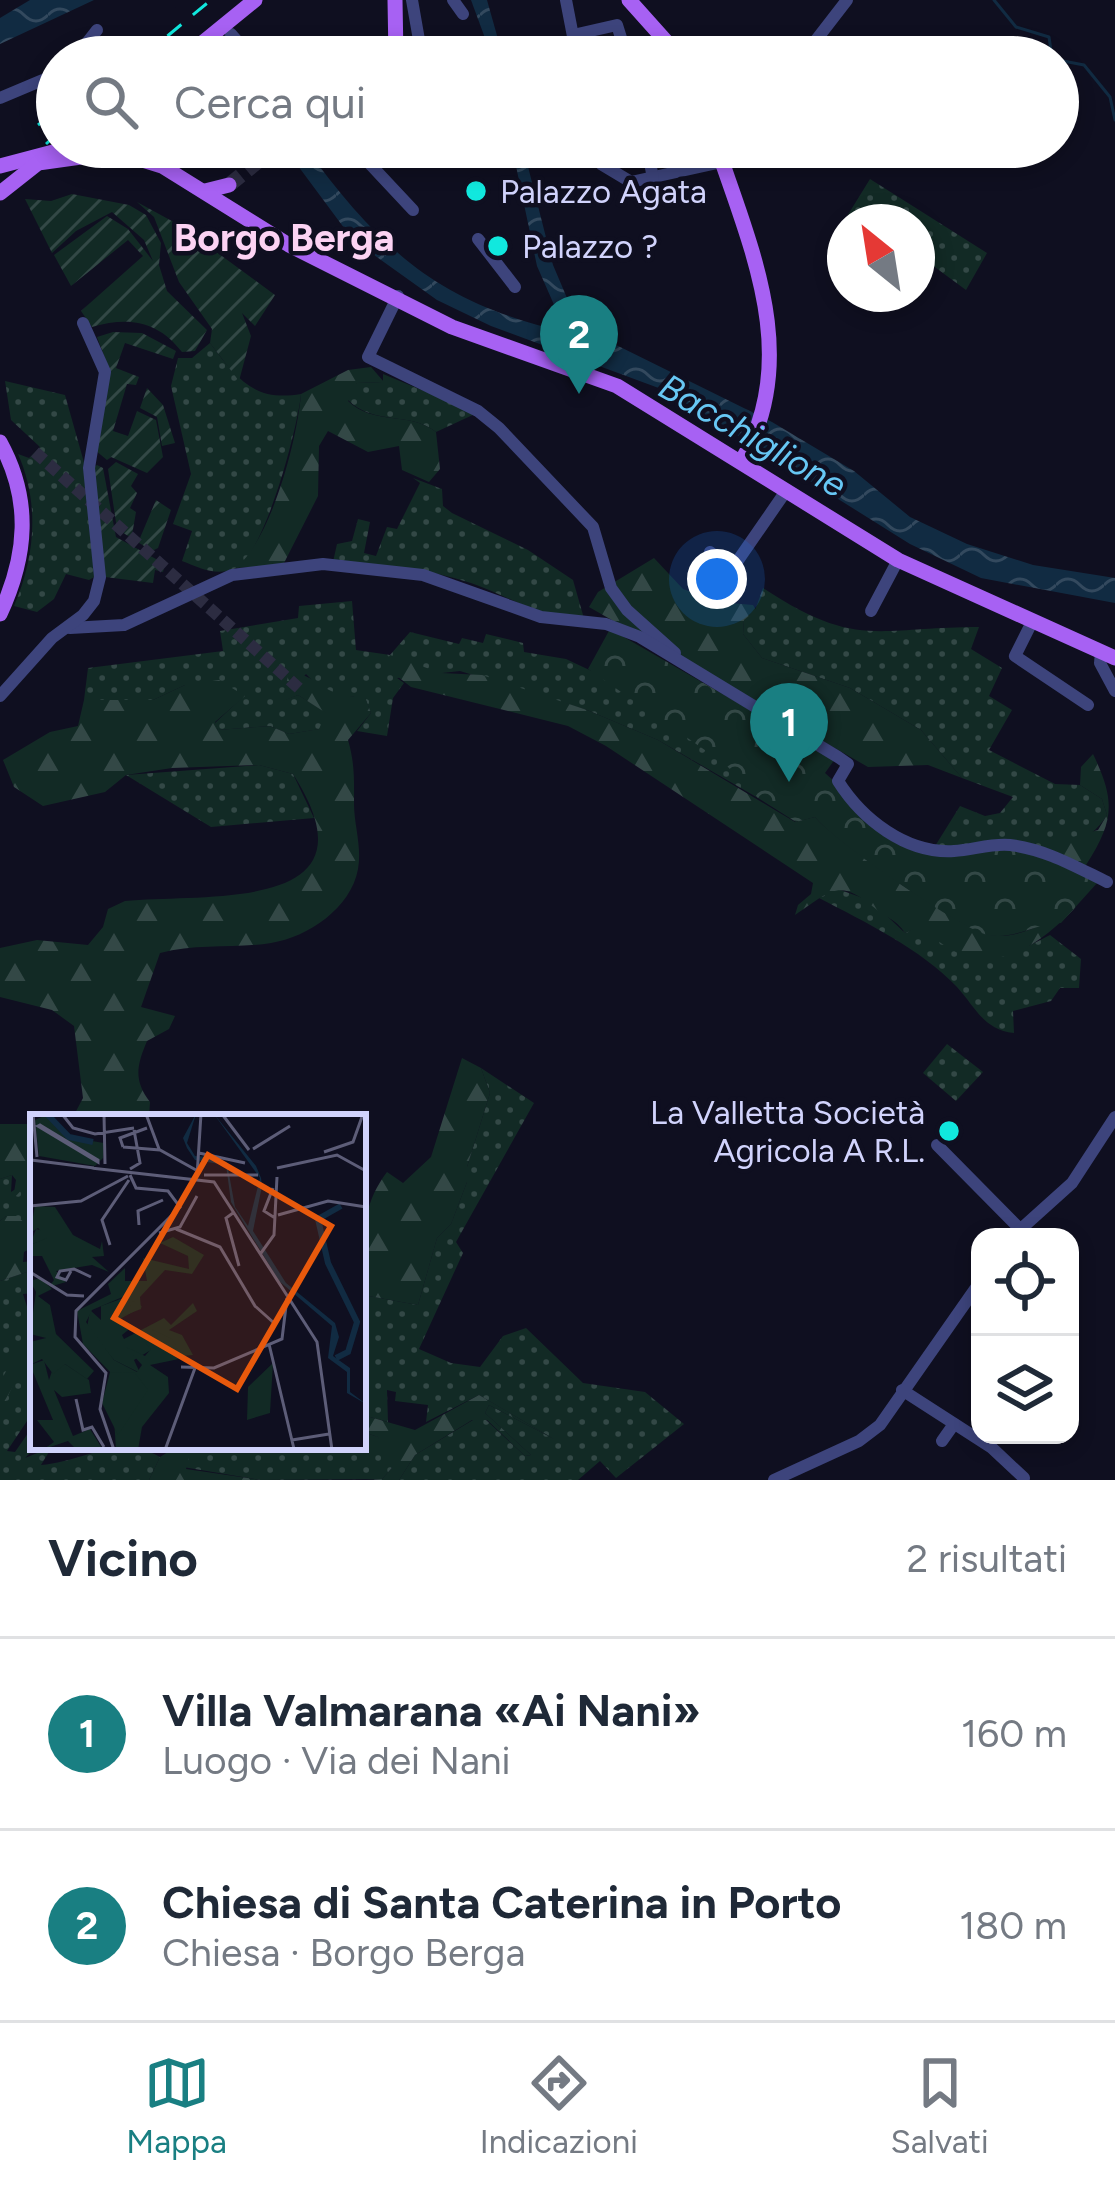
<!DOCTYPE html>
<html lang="it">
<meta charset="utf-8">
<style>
:root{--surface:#fff;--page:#f2f2f3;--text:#1f2937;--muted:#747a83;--line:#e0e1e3;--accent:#197f82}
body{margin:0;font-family:Figtree,sans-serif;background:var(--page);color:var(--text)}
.controls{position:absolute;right:36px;bottom:36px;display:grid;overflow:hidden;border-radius:24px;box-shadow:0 6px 18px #0003}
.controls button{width:108px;height:108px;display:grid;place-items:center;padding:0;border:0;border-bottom:3px solid var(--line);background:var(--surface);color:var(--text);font:60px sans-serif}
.compass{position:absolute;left:827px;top:204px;width:108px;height:108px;border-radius:50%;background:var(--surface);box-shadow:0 6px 18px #0003;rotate:330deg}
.you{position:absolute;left:717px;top:579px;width:42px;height:42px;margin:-30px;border:9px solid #fff;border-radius:50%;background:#1a73e8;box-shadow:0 0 0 18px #1a73e833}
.badge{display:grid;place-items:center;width:78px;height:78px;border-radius:50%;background:var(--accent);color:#fff;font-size:39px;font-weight:700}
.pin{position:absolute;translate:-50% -99px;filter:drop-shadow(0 3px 6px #0008)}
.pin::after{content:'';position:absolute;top:63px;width:42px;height:36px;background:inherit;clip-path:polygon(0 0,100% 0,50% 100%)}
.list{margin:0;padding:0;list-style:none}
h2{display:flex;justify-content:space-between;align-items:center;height:156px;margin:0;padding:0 48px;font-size:51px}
h2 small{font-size:39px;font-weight:400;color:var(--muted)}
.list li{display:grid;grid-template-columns:78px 1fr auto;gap:36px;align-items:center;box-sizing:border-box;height:192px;padding:0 48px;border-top:3px solid var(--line)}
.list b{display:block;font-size:45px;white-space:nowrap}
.list p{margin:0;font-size:39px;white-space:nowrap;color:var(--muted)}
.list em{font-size:39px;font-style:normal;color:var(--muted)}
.icon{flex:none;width:66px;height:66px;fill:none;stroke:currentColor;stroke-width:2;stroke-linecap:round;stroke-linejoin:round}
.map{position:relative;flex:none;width:1115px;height:1480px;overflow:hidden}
.search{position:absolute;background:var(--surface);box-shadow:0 6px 18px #0003;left:36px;right:36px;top:36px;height:132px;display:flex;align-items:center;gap:30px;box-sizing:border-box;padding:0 42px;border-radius:66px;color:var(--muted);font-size:45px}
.sheet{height:540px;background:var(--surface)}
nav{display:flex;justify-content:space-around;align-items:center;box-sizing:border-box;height:168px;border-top:3px solid var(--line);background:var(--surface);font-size:33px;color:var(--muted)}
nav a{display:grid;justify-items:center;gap:6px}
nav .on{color:var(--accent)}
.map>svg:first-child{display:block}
.grass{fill:url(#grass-dots)}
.forest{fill:url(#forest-firs)}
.park{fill:url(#park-crowns)}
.garden{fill:url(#garden-furrows)}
.water{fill:url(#water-waves)}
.pier{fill:#0f0f20}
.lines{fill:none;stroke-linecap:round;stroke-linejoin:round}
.stream{stroke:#112b42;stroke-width:3}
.minor-tunnel{stroke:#2c2c41;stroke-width:12;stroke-dasharray:12 6;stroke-linecap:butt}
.major-tunnel{stroke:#2c2c41;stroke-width:15;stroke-dasharray:15 8;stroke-linecap:butt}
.minor{stroke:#3d447c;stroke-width:12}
.major{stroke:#a761f3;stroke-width:15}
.rail{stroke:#11e8de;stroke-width:3;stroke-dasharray:18 15;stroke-linecap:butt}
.poi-dot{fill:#11e8de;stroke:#0f0f20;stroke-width:4.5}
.labels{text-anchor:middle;stroke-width:9;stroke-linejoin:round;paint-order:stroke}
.poi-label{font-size:33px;fill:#d1d3fc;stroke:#0f0f20;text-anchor:start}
.water-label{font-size:36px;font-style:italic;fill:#67c7f4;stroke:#0f0f20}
.quarter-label{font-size:39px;font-weight:bold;fill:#fcd3f3;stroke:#0f0f20}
.inset-river{fill:none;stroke:#112b42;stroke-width:6}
.inset-road{fill:none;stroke:#5d5d78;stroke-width:3}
.view{fill:#e8590c;fill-opacity:0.15;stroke:#e8590c;stroke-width:6}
.inset-edge{fill:none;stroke:#d1d3fc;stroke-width:6}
</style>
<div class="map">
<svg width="1115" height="1480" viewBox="0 0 1115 1480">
<defs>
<pattern id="grass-dots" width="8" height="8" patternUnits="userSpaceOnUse" patternTransform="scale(3)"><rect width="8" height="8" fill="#122a25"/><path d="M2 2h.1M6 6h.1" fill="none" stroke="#334846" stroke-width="1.8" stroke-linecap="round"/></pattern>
<pattern id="forest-firs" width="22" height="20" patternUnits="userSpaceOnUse" patternTransform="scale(3)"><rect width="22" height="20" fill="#122a25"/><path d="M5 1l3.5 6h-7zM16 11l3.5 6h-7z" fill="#334846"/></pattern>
<pattern id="park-crowns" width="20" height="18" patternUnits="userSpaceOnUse" patternTransform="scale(3)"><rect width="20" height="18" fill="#122a25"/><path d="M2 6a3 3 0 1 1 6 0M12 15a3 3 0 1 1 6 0" fill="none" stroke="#334846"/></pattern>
<pattern id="garden-furrows" width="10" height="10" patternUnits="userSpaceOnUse" patternTransform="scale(3)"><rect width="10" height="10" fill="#122a25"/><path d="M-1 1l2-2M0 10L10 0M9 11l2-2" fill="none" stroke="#334846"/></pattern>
<pattern id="water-waves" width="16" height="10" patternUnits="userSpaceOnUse" patternTransform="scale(3)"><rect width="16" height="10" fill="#112b42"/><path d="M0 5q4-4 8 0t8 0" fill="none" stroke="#33495e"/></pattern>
</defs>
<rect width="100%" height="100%" fill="#0f0f20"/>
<g class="grass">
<polygon points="870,179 987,253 966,290 917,254 917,222 841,226"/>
<path d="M210,343c27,36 44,59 91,51 -3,33 -36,159 -65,174 -19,9 -36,0 -54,-7l10,-30 -19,-7 18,-50 -20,-88 7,-28h14z"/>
<path d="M383,374l94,39 -41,19c-26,-21 -62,-6 -88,-32v-7l9,-10 26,-1z"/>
<path d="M5,381l60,14 20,71 11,110 -7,4 -23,-6 -12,25 -17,13 -23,-6c21,-48 26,-103 4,-152l11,4 11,-11 -29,-27z"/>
<path d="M413,478l29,11 1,17 9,7 76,37 45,30 12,42c-43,-4 -75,-25 -114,-39 -45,-15 -91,-18 -138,-21l4,-18 15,-3 6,-22 12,3 -6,31 12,3 11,-29 10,2 23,-46z"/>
<path d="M763,588c94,62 114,39 216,39l-8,22 31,19 -13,28 23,14 -23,40 66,34 25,1 22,14 5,16c-31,53 -122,37 -175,36l28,-45 25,10 15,-3 13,-16 -51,-19 -41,-48 -71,-42 -88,-30 -19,-24 1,-14 11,-10z"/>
<polygon points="352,601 356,650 390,655 410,632 459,644 462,638 483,643 486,634 523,643 524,652 566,659 600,675 611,658 773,776 758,798 658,740 587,710 460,671 397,678 404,683 393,698 387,736 357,731 371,713 365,698 326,694 306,674 282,701 298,695 327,713 320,729 289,734 270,726 218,730 215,723 244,696 185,685 153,700 84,700 88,668 223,651 220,631 298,618 299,606"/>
<polygon points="259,765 293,774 314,818 211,827 126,775"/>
<path d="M835,888l36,13 34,32 12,-6c59,32 68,43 133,8l31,24 -2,29h-19l-9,13 -38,10 1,22c-30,-3 -38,-25 -57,-46 -36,-38 -92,-65 -138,-89z"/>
<polygon points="947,1044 983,1072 956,1101 923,1073"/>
<polygon points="481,1068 534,1103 456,1242 463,1253 419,1349 451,1363 480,1367 503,1336 526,1328 583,1383 645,1392 684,1424 616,1478 600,1461 578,1480 399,1480 415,1455 473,1420 486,1420 525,1456 531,1455 485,1413 489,1405 554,1439 479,1395 426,1422 428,1405 395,1401 396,1392 387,1390 388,1422 363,1415 363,1295 418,1305 437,1238 451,1224 467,1182 467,1167 490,1093"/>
<polygon points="12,1175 11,1192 33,1178 33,1229 6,1216 0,1221 0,1179"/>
<path d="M33,1270v23l-10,1 10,32v86l-26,39 8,1 18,-26 3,21 -11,11 27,-11 -11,18c43,-3 76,-32 119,-8l-11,23h-149v-199z"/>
<polygon points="363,1432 378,1437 392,1468 382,1479 261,1480 183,1467 192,1447 363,1447"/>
</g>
<g class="forest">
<path d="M371,367l13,15 -27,1 -9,18c26,25 62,10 88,31l4,37 -11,13 -27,-12 -3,-24 -31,6 -40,-21 -9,15 -1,50 -35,69 -47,3c36,-31 61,-127 65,-174l47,-24z"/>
<polygon points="654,558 683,589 719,602 753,605 756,610 744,620 743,634 762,658 850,688 921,730 962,778 928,765 868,767 589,607 598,592"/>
<path d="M390,655l51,18 41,2 105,35 71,30 137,82 20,-5c17,22 149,114 175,118 32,5 58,-15 86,-28 -28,29 -65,61 -109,49 -17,-4 -34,-20 -50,-28l-12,5c-9,-14 -17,-14 -29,-24 -37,-31 -43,-20 -81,6l3,-10 13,-11 2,-11 -207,-137 -38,-20 -157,-39 -27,-21z"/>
<path d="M289,673c32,1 29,24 76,24l6,16 -23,27c7,24 6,41 6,64 0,21 8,43 4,65 -7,39 -50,68 -87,74 -38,6 -74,0 -111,10l-19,54 34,9 -6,13 -22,12c-10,24 -14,39 3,61l-1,15h-76l10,-19 -9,-72 -22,-16 -52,-13v-49l37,-8 51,5 15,-18 5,-18 17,-8c83,-8 258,13 168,-127l-34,-9 -87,3 -46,7 -21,17 -62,14 -29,-19 -11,-27 47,-28 28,-6 6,-26h69l32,-15 34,-5 26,16 -30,26 3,8 52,-4 19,8 30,-5 7,-16 -28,-18 -17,7z"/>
<path d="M1093,754c22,46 22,66 -7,111l-12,1 -28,-13 13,-12 39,-11 9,-15 -5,-16 -22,-14 1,-18z"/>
<path d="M462,1058l19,10 9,25 -23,74v15l-16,42 -14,14 -19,67 -55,-10c0,-46 -5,-85 24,-123l16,11 28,-26z"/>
<polygon points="0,1124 33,1124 33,1178 13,1199 16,1180 12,1175 0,1179"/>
<polygon points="6,1216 16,1216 33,1229 33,1247 24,1252 23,1262 33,1261 33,1270 0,1281 0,1221"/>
<polygon points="23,1341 27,1355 0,1413 0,1382"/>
<polygon points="479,1395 556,1440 489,1405 485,1413 531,1455 525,1456 487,1420 472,1420 415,1455 399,1480 365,1480 382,1479 392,1468 381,1457 378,1437 363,1432 363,1415 415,1430"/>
<polygon points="176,1447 192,1447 186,1469 261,1480 149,1480 160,1457"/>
</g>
<path class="park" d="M610,629l225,130 -10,14 86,77 20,5 64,-9 34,5 69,31 -37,41c-25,0 -46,17 -73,12 -26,-5 -156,-95 -173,-118l-19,5 -38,-24 -33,-34 -137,-95z"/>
<g class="garden">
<path d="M72,194l57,11 17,10 15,28 -2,22 8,26 40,39 -12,21 -13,1c-24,-31 -53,-36 -90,-25l-11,-16 62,-55 -15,-16 -57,46 -17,-31 53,-39 21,13 25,32 -9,-21 -32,-28 -36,19 -24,22 -27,-54 26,2z"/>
<polygon points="137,202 181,226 275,295 255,326 242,313 251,336 239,381 210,343 212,329 179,282 154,217"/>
<polygon points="113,332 142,333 176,351 173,359 125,343 116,368 139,377 136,385 127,384 113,431 128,436 137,411 156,420 163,457 147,473 111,457 107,460 95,450 108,366 97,337"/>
<polygon points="147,388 163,405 175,443 162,446 157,417 140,408"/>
<polygon points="116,462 138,474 131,486 137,493 130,508 136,512 132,535 140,538 156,500 171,510 158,548 152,551 117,529 108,469"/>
<polygon points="97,465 103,468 116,537 165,564 163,572 155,570 153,583 105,577 92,468"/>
</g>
<g class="water">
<polygon points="30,0 94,0 0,44 0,18"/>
<polygon points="471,0 487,0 503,57 492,57"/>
<path d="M284,147h21c76,103 132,156 261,185l-29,-66 -25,-119h11l30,118 14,33 37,41 168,83 82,49 56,46 57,27 66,21 82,13v25l-134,-25 -71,-34 -246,-154 -173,-64 -54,-26 -84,-60z"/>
</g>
<polygon class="pier" points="184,0 196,0 207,12 183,32 167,15"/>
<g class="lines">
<g class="stream">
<polyline points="994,0 1016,27 1049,37 1052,57"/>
<polyline points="1058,60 1084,65 1110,97 1115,120"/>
</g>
<polyline class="minor-tunnel" points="35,452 302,691"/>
<polyline class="major-tunnel" points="229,185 272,150"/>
<g class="minor">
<polyline points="412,0 422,57"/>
<polyline points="453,0 463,14"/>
<polyline points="566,0 577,57"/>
<polyline points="231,34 251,57"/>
<polyline points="573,35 617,25 627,57"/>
<polyline points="76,57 97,30"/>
<polyline points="209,57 227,41"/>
<polyline points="226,57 247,43 282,52"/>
<polyline points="803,57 847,0"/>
<polyline points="0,98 57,74"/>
<polyline points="354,147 413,210"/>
<polyline points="597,147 601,164 631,182 722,162"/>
<polyline points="647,147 653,178"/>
<polyline points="478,239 515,287"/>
<polyline points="398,296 368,357 478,411 499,428 593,527 611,588 627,610 675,653"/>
<polyline points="710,552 732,569 786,491"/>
<polyline points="871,611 898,560"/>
<polyline points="1033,620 1015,656 1088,705"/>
<path d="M70,628l54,-3 108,-50 91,-11 100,11 118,42 65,7 34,13 198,120 10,7 -10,17c24,38 68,73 116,70 19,-1 37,-8 56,-6 35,4 66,22 97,37"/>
<polyline points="1101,652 1100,663 1115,691"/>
<polyline points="0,696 52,638 83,615 94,601 100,577 89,468 105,372 83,323"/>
<polyline points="937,1145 1019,1228"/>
<polyline points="1012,1237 1072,1183 1115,1117"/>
<polyline points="902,1390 992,1448 1024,1478"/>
<polyline points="942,1441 954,1424"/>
<polyline points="774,1480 859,1441 880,1425 980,1282"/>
</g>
<g class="major">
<polyline points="395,0 396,57"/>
<polyline points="629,0 680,57"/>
<polyline points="185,57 255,0"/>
<path d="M717,147c34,101 85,212 24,315"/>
<polyline points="272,150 276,147"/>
<polyline points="0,166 72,147"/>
<polyline points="205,191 229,185"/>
<polyline points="0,193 38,163 117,152 162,166 289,245 452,327 617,386 898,560 1115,658"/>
<path d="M0,442c32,58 27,114 0,172"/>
</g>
<g class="rail">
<polyline points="142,57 211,0"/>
<polyline points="38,125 57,110"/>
<polyline points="46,144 57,134"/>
</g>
</g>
<g class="poi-dot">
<circle cx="476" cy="191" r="12"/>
<circle cx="498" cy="246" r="12"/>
<circle cx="949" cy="1131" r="12"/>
</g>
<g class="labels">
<g class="poi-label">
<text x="500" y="203">Palazzo Agata</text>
<text x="522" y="258">Palazzo ?</text>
<text x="925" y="1124" text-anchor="end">La Valletta Società<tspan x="925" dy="38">Agricola A R.L.</tspan></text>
</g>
<g class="water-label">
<text transform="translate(753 435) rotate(30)" y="13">Bacchiglione</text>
</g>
<g class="quarter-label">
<text x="284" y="251">Borgo Berga</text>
</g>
</g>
<g transform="translate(30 1114)">
<rect width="336" height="336" fill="#0f0f20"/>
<path d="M12,102l15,2 -3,9 8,2v35l-13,-26 -19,7 6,-16 13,3zM102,171l15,4 -14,8 9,10 -22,12 13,7 -11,9 2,4 40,-21 7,7 22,-22 4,8 -28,19 13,5 11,20 -22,2 -21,-17 1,10 -17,10 6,13 -26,-13 -27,-32 3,-18 11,10v-14l28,-10zM14,246l5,20 4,-12 12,-4 24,16 2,13 -29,4 -8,-7 19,46 17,-7 13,21h-26l-9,-9 -24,8 10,-7 -17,-22h16l-23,-55z" fill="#122a25"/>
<path d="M5,92l20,1 18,28 27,14 2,-8 2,15 -12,1 17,15 -17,-7 -36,6 10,11 -17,5 5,-7 -12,-24h-12v-11l17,-7 -9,-10 -8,5zM143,123l31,18 -12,19 -27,-4 -25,27 1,12 -23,9 10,-19 3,8 5,-4 -11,-7 -33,14 -6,12 28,38 23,12 5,-7 -16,-18 19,9 6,-7 -6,-6 13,-4 -6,-10 20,10 6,10 -22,-5 23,15 -29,6 18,12 1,16 -27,34 -4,23h-22l-5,-77 -28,-29 -6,-33 34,-17 -3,-10 17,-16v13h22l-4,-23 46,11 -1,-13 -28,-13z" fill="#122a25"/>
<path d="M16,1l22,22 36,6 -1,15 -8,8 -56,-10 -4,-36zM10,164l12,11 -14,7 12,9 6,29 38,37 -7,8 -22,-15 -12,10 -11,-15 -12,6v-23l16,-4 -16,-4 6,-42 -6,-11zM243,249l-3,50 -23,7 1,-33zM80,258l25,1 13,17 -30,45 -16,-32z" fill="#122a25"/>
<path d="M166,0l-9,29 8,13 16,1 16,6 8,44 13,19 12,-48 -46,-64 42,52 5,12 1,8 -9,45 33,52 49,40 4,14 -6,19 17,12v24l16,12 -19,-11v-21l-19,-14 4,-32 -53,-45 -48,-79 -5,-37 -31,-5 -8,-12 -4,-10z" fill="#112b42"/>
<path class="inset-river" d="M17,0l22,23 24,5M306,244l12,-6 9,-30 -29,-59 -10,-44 23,-13"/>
<path class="inset-road" d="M3,0l4,43M32,0l11,14 22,6 39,-6M74,0l1,50M116,0l13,35M192,0l27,36M10,11l58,35v2l-60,-36zM93,33l37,3 36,20M93,33l-3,-9 27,-10M223,35l37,-23M294,38l29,-10 10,-28M169,39l46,10M1,46l63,8M61,54l123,14 103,160 15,108M247,54l60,-13 29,16M100,55l10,-6 -6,-33M174,61h54M167,62l4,-62M243,74l-9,23 11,7M0,92l51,-5 47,-25M203,99l-7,5 13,48M248,101l50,-14 38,6M109,111l-1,-14 25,-11M146,115l44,18 35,59 19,17M129,119l21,-6 17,-31M80,131l-8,-25 27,-40M231,139l13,-18 3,-58M41,157l-5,9 -9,-3 3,-6 14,-2 17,8M0,158l37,23 17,1M239,230l25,105M151,253l33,1 68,-29 5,-41M46,285l7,31 9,-3 12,20M262,326l37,-6M84,336l-14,-41 6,-36 -31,-36 1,-26 104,-104 -12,-16 -32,-3 -6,-13M135,336l30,-82"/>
<path class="view" d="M178,41l123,71 -94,163 -123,-71z"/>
<rect width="336" height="336" class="inset-edge"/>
</g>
</svg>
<div class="controls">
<button><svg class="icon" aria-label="locate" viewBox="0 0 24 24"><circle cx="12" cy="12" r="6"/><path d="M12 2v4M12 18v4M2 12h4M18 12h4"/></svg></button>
<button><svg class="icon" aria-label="layers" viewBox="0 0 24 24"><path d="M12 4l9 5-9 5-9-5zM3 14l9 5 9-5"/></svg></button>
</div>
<svg class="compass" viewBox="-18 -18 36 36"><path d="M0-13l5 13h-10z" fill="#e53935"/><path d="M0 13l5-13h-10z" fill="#747a83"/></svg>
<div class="you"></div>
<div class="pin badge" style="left:789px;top:782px">1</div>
<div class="pin badge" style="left:579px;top:394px">2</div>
<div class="search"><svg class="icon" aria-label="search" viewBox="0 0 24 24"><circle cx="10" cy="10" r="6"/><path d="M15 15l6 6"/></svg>Cerca qui</div>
</div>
<section class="sheet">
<h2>Vicino<small>2 risultati</small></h2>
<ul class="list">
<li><span class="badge">1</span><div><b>Villa Valmarana «Ai Nani»</b><p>Luogo · Via dei Nani</p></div><em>160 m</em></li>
<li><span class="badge">2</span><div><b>Chiesa di Santa Caterina in Porto</b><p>Chiesa · Borgo Berga</p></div><em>180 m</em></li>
</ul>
</section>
<nav>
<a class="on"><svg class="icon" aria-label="map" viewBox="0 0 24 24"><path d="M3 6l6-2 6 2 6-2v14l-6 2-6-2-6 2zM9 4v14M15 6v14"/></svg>Mappa</a>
<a><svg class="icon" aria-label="directions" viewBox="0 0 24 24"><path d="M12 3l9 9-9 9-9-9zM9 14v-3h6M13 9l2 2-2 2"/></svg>Indicazioni</a>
<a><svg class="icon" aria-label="saved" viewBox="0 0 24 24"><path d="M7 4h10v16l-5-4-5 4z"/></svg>Salvati</a>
</nav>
